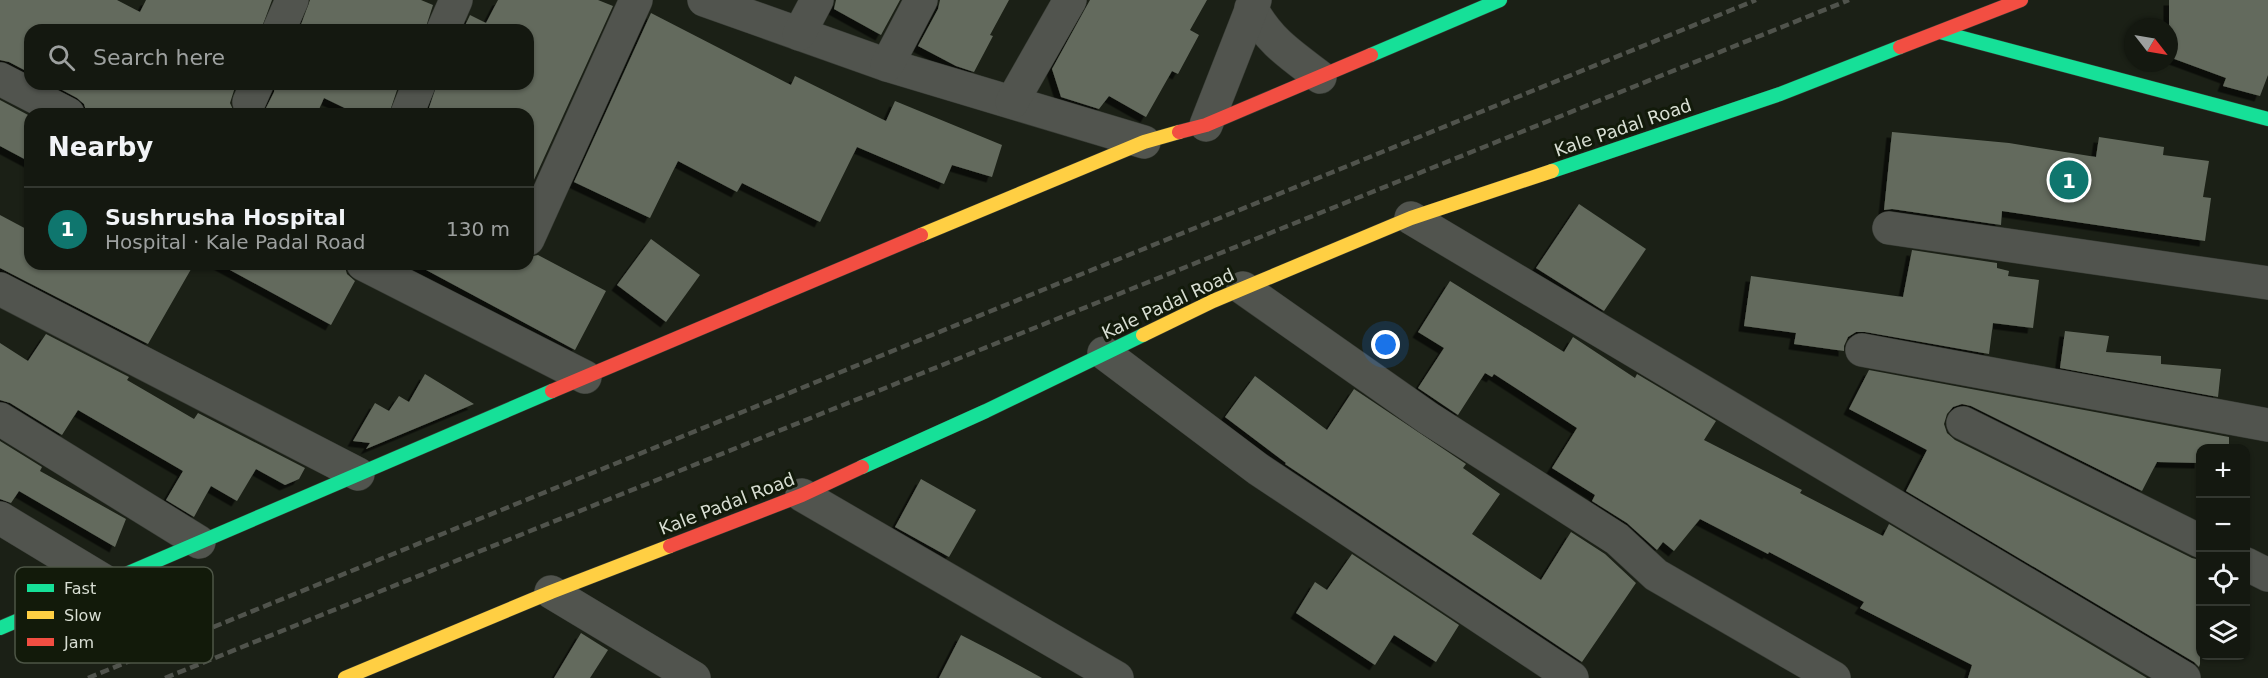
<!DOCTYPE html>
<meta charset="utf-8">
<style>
:root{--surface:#141810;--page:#1d2119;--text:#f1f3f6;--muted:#9da09f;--line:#333730;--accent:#0f766e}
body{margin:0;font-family:"DejaVu Sans",sans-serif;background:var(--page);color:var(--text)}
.controls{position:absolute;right:18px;bottom:18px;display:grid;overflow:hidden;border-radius:12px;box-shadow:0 2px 4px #0004}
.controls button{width:54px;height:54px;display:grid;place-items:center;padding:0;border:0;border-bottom:2px solid var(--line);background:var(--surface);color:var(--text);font:30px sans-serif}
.compass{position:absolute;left:2124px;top:18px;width:54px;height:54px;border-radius:50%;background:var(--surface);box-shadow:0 2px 4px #0004;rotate:121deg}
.you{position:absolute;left:1386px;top:345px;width:21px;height:21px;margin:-15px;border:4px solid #fff;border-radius:50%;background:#1a73e8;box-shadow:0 0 0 9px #1a73e833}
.badge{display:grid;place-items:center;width:39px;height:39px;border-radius:50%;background:var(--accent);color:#fff;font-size:20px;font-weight:700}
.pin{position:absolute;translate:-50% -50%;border:3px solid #fff;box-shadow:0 2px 6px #0006}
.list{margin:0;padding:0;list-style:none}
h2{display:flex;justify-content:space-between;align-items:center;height:78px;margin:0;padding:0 24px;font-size:26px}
h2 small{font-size:20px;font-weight:400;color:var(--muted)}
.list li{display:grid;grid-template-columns:39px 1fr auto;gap:18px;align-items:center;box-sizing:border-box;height:84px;padding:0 24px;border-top:2px solid var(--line)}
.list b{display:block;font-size:22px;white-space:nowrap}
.list p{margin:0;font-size:20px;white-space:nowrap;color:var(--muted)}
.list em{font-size:20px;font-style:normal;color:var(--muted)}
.icon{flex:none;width:33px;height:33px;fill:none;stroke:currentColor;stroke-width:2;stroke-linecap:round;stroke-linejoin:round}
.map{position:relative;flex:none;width:2268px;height:678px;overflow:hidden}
.search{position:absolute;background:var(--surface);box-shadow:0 2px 4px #0004;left:24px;top:24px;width:510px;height:66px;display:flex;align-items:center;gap:15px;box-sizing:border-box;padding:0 21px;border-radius:18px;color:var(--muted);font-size:22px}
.panel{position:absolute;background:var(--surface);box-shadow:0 2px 4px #0004;left:24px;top:108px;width:510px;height:162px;border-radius:18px}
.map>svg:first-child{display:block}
.building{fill:#636a5d;filter:url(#shadow)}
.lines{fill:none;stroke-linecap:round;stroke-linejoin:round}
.street-casing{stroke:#383c35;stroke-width:34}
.fast-casing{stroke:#383c35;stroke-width:15}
.slow-casing{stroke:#383c35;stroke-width:15}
.jam-casing{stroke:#383c35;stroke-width:15}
.street{stroke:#51544e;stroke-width:33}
.fast{stroke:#16e098;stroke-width:14}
.slow{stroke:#ffcf43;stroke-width:14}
.jam{stroke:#f24e42;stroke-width:14}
.rail{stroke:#50534c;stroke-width:4.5;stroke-dasharray:9 4.5;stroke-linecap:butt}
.labels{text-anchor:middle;stroke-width:6;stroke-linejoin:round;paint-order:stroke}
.street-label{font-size:18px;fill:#d8ded3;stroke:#121a0a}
.key{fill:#121a0a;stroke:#4d5546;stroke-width:1.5}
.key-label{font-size:16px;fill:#d8ded3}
</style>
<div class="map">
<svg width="2268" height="678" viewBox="0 0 2268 678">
<defs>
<filter id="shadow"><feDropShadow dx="-5.5" dy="5.5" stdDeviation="0" flood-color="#0009"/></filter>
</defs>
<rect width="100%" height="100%" fill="#1b2016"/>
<g class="building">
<polygon points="0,0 117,0 140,12 146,0 272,0 261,30 30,30 30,73 9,62 0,60"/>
<polygon points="310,0 421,0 433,5 425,30 299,30"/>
<polygon points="498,0 598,0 613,6 528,193 528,114 427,114 437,84 528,84 528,30 463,30 470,15 486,23"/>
<polygon points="836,0 900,0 881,35 834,9"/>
<polygon points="940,0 1009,0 990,35 993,36 974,72 956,66 918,46 938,9"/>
<polygon points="1090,0 1207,0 1190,30 1199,35 1178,74 1172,71 1146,117 1109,96 1099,109 1061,97 1052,69"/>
<polygon points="2169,0 2268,0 2268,75 2260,96 2223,86 2226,78 2169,57"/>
<polygon points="651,13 791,85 795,76 886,121 895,101 1002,145 992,177 952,165 944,184 857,147 820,222 742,183 737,192 678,161 650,218 574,182"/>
<polygon points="51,84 236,84 230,103 235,114 87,114 84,104 77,98"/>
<polygon points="275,84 399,84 389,114 357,114 324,98 317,114 263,114 274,92"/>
<polygon points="0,100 30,116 30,162 0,146"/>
<polygon points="1892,132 2009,143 2096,157 2099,137 2164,147 2163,155 2209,161 2203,197 2211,198 2205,241 2002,211 2001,225 1892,209 1884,210"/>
<polygon points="1579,204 1646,249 1604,311 1536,268"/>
<polygon points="0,215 30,231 30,264 194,264 148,344 0,268"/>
<polygon points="651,239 700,275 666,322 617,285"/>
<polygon points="1912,250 1997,263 1997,268 2009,271 2008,276 2039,280 2033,328 1993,323 1989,354 1865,332 1856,332 1848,337 1844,346 1844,351 1794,344 1796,333 1744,326 1751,276 1903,297"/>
<polygon points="538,255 606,291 575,350 415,264 528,264 528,257"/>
<polygon points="219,264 344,264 347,274 355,281 331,325"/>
<polygon points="1450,281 1564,352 1573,337 1635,378 1637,374 1716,421 1704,440 1802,490 1800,493 1883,536 1889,524 2147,678 1968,678 1972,665 1860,608 1864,602 1769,552 1768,554 1700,519 1674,551 1663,542 1657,550 1627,523 1592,501 1595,495 1552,468 1577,428 1494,374 1492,377 1485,373 1458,415 1418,388 1444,348 1418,332"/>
<polygon points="2065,331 2109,336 2106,352 2161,356 2161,364 2221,369 2218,397 2060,368"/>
<polygon points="46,334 129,377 127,380 194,419 198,413 305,468 299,479 285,485 256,469 237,501 211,486 194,517 166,500 183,471 78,410 62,435 10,403 0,400 0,343 28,361"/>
<polygon points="1869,370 2229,437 2229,448 2200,448 2200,463 2157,462 2142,491 1971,406 1962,404 1953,407 1947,414 1944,424 1947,433 1955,440 2192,558 2200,560 2200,664 2199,667 2194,662 1906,491 1927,450 1849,409"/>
<polygon points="425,374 474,404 366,449 370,443 353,441 375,403 389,411 399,396 409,402"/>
<polygon points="1255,376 1327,430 1354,389 1466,464 1463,468 1500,494 1472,534 1541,580 1571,532 1605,554 1636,583 1582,662 1285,464 1286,463 1225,417"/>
<polygon points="0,441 42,467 40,471 126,519 115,547 19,491 11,503 0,499"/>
<polygon points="921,479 976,510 949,557 895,527"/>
<polygon points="1352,554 1459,625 1436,662 1394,635 1375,665 1296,613 1315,582 1327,590"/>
<polygon points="581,633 608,650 590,678 554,678"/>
<polygon points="961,635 998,654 1042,678 939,678"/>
</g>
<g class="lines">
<g class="street-casing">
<g id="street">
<polyline points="704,0 887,65 1144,142"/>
<path d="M1251,8c19,34 39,46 69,69"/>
<polyline points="279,30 292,0"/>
<polyline points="443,30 456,0"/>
<polyline points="799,34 817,0"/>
<polyline points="887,65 921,0"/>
<polyline points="0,79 68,114"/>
<polyline points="249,102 257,84"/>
<polyline points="1012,102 1070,0"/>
<polyline points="407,114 419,84"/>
<polyline points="1206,125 1255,0"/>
<polyline points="1411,218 2184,678"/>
<polyline points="1889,228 2268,283"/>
<polyline points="528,239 636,0"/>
<polyline points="363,264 585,377"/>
<polyline points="1243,288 1428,418 1617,539 1656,575 1834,678"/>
<polyline points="0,289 358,474"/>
<polyline points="1862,350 2268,425"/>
<polyline points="1104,353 1258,469 1572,678"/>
<polyline points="0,419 199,542"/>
<polyline points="1963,423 2200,541"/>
<polyline points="802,495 1117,678"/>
<polyline points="0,518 106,582"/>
<polyline points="2246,564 2268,575"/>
<polyline points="551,592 694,678"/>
</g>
</g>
<g class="fast-casing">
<g id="fast">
<polyline points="1940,32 2268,119"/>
<polyline points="1371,55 1500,0"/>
<polyline points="1552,171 1780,94 1900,47"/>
<polyline points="862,467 986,411 1143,335"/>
<polyline points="0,628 552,391"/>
</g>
</g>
<g class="slow-casing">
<g id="slow">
<polyline points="921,235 1144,142 1179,132"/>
<polyline points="1143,335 1213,301 1411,218 1552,171"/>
<polyline points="345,678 551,592 670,546"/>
</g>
</g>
<g class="jam-casing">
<g id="jam">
<polyline points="1900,47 2021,0"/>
<polyline points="1179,132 1206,125 1371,55"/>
<polyline points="552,391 921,235"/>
<polyline points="670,546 802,495 862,467"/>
</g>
</g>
<use href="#street" class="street"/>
<use href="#fast" class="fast"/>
<use href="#slow" class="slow"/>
<use href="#jam" class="jam"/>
<g class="rail">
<polyline points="88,678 1756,0"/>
<polyline points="165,678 1849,0"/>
</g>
</g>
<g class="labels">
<g class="street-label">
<text transform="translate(1623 128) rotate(-19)" y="6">Kale Padal Road</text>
<text transform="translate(1168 304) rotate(-25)" y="6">Kale Padal Road</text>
<text transform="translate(727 504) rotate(-21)" y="6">Kale Padal Road</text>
</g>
</g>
<rect x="15" y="567" width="198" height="96" rx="9" class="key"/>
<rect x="27" y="584" width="27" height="8" fill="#16e098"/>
<rect x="27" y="611" width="27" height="8" fill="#ffcf43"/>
<rect x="27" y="638" width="27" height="8" fill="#f24e42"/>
<g class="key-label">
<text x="64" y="594">Fast</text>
<text x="64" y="621">Slow</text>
<text x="64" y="648">Jam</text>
</g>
</svg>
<div class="controls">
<button>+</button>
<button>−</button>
<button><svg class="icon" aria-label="locate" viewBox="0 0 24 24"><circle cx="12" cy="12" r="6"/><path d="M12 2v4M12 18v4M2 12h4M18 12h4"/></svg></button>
<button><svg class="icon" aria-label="layers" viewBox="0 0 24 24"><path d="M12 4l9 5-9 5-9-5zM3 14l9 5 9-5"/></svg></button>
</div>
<svg class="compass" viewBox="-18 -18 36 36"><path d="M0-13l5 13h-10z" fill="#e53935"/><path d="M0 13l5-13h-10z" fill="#9da09f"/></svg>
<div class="you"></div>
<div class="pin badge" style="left:2069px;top:180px">1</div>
<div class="search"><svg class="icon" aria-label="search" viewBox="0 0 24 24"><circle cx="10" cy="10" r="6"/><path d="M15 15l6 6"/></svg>Search here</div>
<section class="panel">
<h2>Nearby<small></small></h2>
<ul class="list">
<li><span class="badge">1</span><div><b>Sushrusha Hospital</b><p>Hospital · Kale Padal Road</p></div><em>130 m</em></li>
</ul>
</section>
</div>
